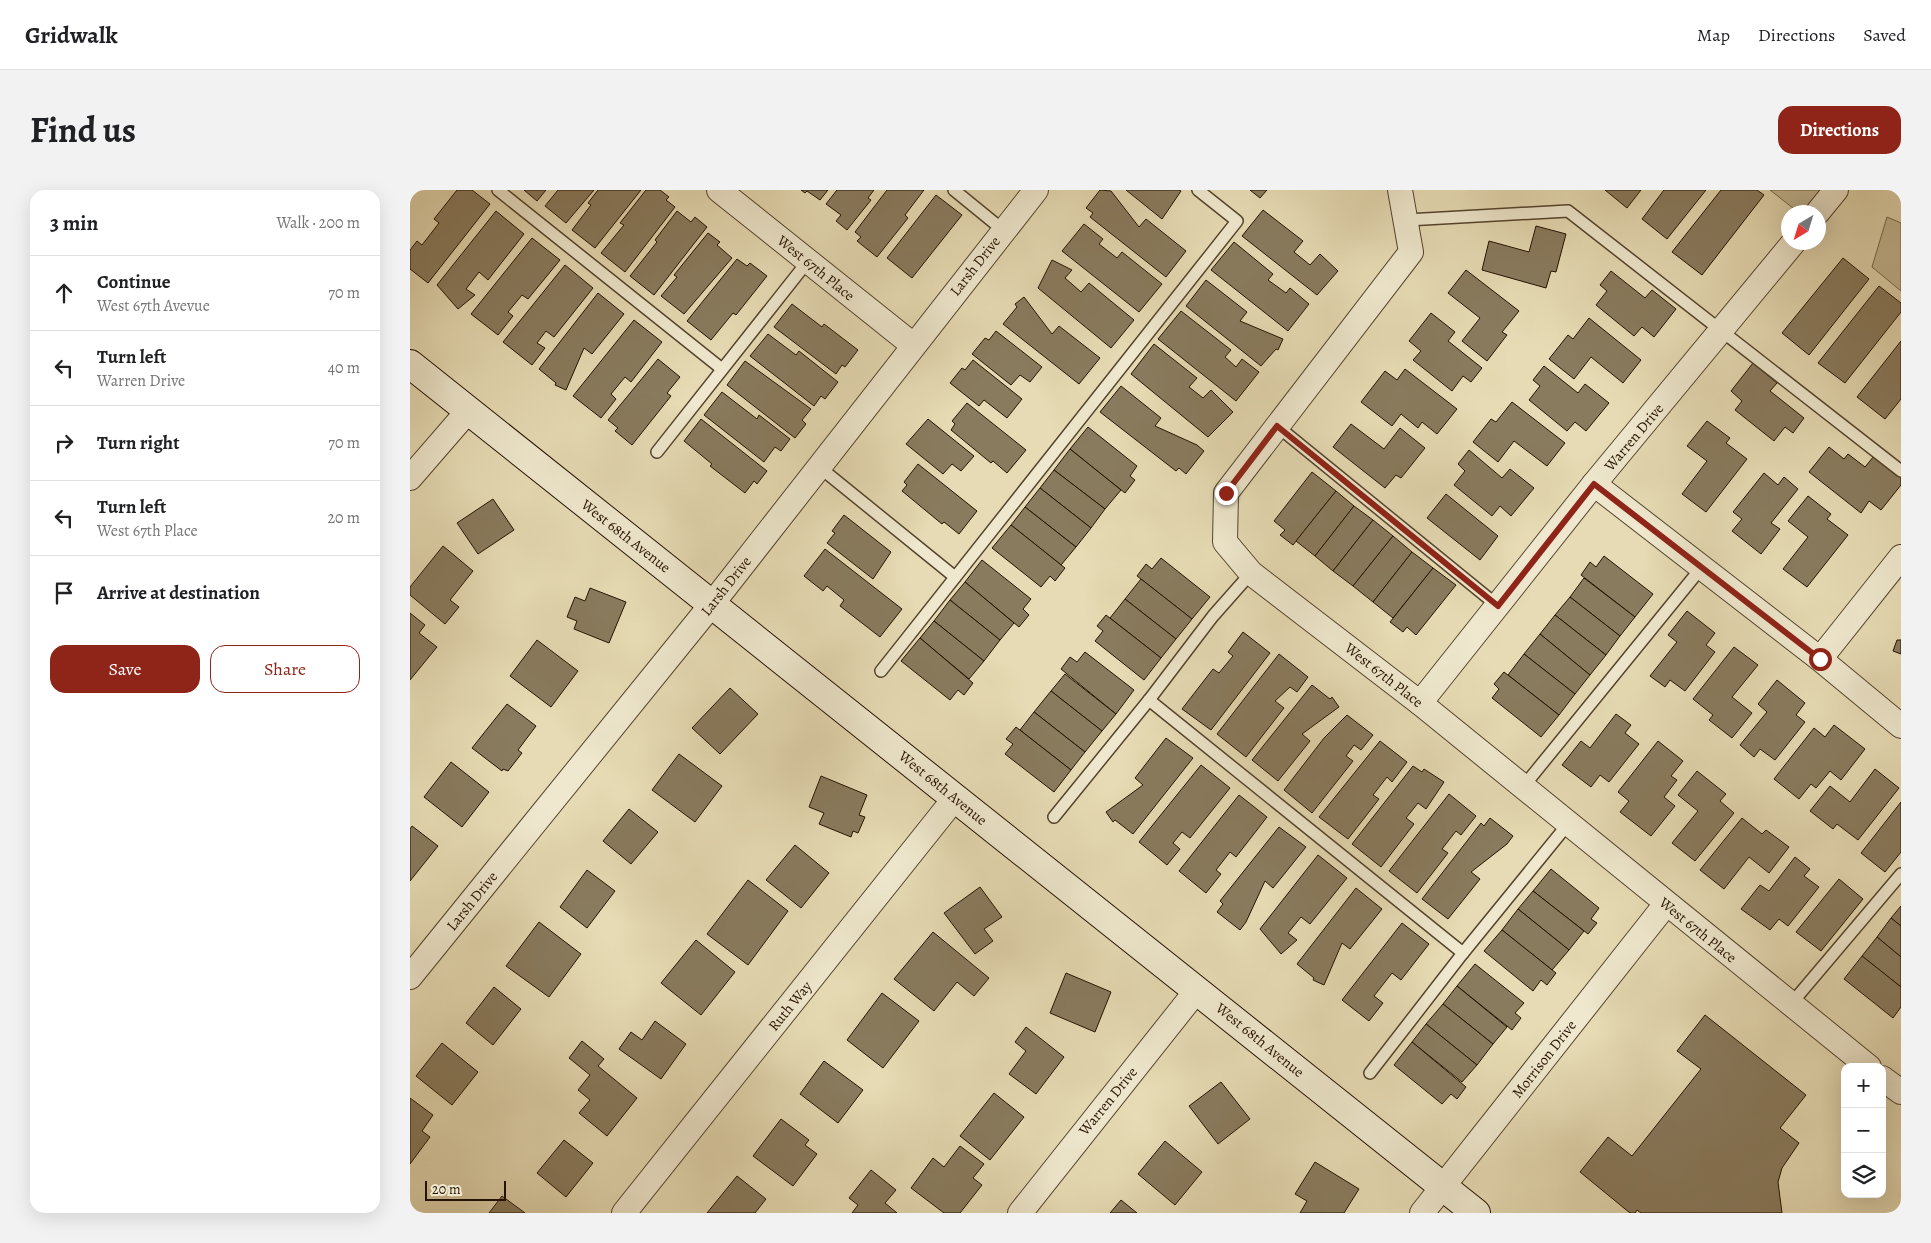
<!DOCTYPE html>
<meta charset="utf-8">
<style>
:root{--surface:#fff;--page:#f2f2f2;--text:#202124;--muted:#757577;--line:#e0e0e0;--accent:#8f2418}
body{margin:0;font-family:Alegreya,serif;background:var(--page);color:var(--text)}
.controls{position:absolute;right:15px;bottom:15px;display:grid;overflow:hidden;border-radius:10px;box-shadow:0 5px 20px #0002}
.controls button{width:45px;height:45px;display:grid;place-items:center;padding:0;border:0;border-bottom:1px solid var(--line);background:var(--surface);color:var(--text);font:25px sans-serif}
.compass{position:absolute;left:1371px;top:15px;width:45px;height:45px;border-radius:50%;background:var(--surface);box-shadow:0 5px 20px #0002;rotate:218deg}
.scale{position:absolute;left:15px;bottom:12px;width:81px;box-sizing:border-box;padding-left:5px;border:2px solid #251200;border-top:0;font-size:14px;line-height:18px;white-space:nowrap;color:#251200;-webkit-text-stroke:4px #efe8ce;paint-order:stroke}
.stop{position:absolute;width:15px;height:15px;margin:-11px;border:4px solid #8f2418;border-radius:50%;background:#fff}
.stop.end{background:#8f2418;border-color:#fff;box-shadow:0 1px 5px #0008}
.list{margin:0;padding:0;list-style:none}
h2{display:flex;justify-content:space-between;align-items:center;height:65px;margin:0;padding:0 20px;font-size:21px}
h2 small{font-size:16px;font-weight:400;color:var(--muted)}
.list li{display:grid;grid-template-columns:32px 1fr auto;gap:15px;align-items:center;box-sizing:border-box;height:75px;padding:0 20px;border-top:1px solid var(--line)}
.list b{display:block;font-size:19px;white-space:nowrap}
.list p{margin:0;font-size:16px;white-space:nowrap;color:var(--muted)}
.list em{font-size:16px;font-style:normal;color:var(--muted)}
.actions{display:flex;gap:10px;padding:15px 20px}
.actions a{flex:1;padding:11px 0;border:1px solid var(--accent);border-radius:15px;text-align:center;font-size:18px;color:var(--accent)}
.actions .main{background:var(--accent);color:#fff}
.icon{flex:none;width:28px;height:28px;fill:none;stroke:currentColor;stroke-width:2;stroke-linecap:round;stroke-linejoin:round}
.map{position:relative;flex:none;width:1491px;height:1023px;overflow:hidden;border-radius:15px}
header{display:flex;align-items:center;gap:30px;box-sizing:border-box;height:70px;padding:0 25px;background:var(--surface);border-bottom:1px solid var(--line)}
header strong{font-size:24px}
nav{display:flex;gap:28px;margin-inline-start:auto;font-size:18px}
.intro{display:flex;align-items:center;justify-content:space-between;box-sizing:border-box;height:120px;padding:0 30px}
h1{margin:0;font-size:35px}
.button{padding:12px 22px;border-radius:15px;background:var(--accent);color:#fff;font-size:18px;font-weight:700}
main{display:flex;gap:30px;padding:0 30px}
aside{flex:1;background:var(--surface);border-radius:15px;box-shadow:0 5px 20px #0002}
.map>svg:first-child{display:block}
.green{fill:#c5b995;stroke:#75664a}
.building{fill:#897b5e;stroke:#251200}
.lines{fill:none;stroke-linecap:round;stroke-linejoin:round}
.lane-casing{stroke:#55442d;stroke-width:14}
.street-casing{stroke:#55442d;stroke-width:26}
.secondary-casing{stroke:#251200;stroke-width:30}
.lane{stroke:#efe8ce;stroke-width:11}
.street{stroke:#efe8ce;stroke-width:24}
.secondary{stroke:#efe8ce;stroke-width:28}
.route{stroke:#8f2418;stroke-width:6}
.labels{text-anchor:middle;stroke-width:4;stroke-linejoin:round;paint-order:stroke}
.street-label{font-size:15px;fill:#251200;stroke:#efe8ce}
</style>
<header>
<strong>Gridwalk</strong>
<nav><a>Map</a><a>Directions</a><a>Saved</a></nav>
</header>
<div class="intro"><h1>Find us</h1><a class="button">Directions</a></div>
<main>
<aside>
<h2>3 min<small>Walk · 200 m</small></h2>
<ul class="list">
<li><svg class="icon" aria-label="ahead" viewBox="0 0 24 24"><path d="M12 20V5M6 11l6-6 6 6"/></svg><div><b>Continue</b><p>West 67th Avevue</p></div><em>70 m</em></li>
<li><svg class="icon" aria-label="left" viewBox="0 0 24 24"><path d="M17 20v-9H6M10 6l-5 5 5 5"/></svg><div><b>Turn left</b><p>Warren Drive</p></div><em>40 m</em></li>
<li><svg class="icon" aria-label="right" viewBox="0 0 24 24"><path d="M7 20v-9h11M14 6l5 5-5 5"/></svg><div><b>Turn right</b></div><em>70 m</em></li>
<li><svg class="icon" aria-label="left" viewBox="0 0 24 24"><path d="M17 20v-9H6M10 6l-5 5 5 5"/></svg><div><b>Turn left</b><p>West 67th Place</p></div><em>20 m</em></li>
<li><svg class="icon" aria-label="arrive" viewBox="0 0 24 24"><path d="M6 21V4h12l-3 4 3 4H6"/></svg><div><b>Arrive at destination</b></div></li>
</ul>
<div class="actions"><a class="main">Save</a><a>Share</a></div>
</aside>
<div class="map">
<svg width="1491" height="1023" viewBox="0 0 1491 1023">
<rect width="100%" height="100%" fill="#e6dbb4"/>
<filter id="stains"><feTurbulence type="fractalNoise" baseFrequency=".004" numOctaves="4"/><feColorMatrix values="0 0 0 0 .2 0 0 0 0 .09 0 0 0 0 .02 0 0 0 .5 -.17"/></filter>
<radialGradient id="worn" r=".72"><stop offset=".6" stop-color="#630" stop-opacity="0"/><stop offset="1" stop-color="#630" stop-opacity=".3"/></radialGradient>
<g class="green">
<polygon points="1360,0 1426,0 1408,22 1388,22"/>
<polygon points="1477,27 1491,33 1491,101 1462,77"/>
</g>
<g class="building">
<polygon points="47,0 62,0 80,14 18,93 0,79 0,60 7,51 12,55 29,33 24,29"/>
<polygon points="114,0 136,0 127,11"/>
<polygon points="148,0 184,0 156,33 135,16"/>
<polygon points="188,0 231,0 185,58 162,40 181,15 178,13"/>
<polygon points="236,0 250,0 259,7 256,10 265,17 215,82 191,63 214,35 210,33"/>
<polygon points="391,0 418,0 410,10 397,1 395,3"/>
<polygon points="427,0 464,0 458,8 461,10 437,40 426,31 431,25 416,14"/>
<polygon points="477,0 514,0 495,25 498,28 467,67 447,51 451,47 445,42"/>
<polygon points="690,0 701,1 729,37 736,29 776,61 756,87 680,27 683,23 676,18"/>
<polygon points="716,0 769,0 771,1 752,29"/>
<polygon points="840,0 857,0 850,8"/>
<polygon points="1195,0 1231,0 1217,18"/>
<polygon points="1254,0 1296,0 1257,49 1232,29"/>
<polygon points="1311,0 1347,0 1354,5 1292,85 1262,62"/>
<polygon points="526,5 552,25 502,88 477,68"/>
<polygon points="853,20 893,51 884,62 900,75 910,64 928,81 907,105 832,46"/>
<polygon points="86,21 114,44 78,90 69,82 56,99 65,105 48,119 27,95"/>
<polygon points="267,21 281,32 285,27 297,37 244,105 220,86 247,52 245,50"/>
<polygon points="674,34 693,49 689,54 707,68 712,62 752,94 729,122 652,61"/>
<polygon points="1126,36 1156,44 1146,82 1141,81 1136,98 1072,80 1079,51 1119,62"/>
<polygon points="298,43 310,52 307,55 322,68 274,124 251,106 267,87 264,85"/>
<polygon points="122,48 150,70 118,109 112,105 98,122 103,126 88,145 61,124"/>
<polygon points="824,52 863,84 858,90 876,103 880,98 899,114 878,141 801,80"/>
<polygon points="1433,68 1459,89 1399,165 1372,143"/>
<polygon points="327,69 337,76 340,73 357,86 326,125 323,123 301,150 277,131"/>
<polygon points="642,70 662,80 655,88 671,102 679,93 724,130 701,158 628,98"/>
<polygon points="155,75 183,98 144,147 136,141 127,153 135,158 122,175 93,152"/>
<polygon points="1056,80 1109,121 1092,142 1097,145 1077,171 1052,151 1070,128 1038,103"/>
<polygon points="1201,81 1235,108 1242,100 1266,119 1244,147 1232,137 1224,146 1186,115 1197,101 1190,95"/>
<polygon points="796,90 837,122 830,131 873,149 868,160 866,159 851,176 776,116"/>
<polygon points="1469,96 1491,113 1491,122 1435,193 1408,173"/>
<polygon points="188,103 214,124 182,164 174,158 156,200 145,195 146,193 129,179"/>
<polygon points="614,107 642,144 649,136 690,168 669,194 593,134 607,117 605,114"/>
<polygon points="382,114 412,137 414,134 448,160 435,177 432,175 426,184 364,137"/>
<polygon points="771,121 821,160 815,167 826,177 832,169 849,182 826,211 748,149"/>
<polygon points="1021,123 1045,142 1038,151 1072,178 1061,192 1053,186 1042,201 1003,170 1011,161 999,151"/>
<polygon points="1179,128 1231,170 1213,193 1181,167 1164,189 1139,169 1158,145 1163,149"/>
<polygon points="224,130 252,152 221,192 215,187 201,204 206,209 191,228 163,206"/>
<polygon points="586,141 632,177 620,192 610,185 601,195 562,164 575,148 579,150"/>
<polygon points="358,144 386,165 389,161 428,192 415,209 411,206 404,216 340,166"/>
<polygon points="1491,151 1491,209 1475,229 1447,207"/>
<polygon points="744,154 787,188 779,197 793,208 801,200 823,222 798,247 721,184"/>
<polygon points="248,169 270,187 257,203 261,206 222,255 205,241 208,238 198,230"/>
<polygon points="563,170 612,209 597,228 574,210 569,216 540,193 552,178 555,180"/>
<polygon points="335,171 401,219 392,230 396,234 385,248 317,195"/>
<polygon points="1343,173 1367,193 1360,201 1394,228 1383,243 1375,237 1364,251 1325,220 1332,211 1321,201"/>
<polygon points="1134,176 1168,203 1175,194 1199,213 1176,241 1165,232 1157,241 1119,210 1130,196 1123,190"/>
<polygon points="995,179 1047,219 1027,244 1012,232 1008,238 991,224 982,236 951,212 975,181 987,190"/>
<polygon points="711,196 751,228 745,236 787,255 794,261 776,284 769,278 766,281 690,222"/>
<polygon points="312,202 347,229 349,225 380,249 371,261 365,257 354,272 294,225"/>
<polygon points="1102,212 1155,253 1137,276 1104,251 1088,272 1063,252 1081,229 1086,232"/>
<polygon points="557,213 616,260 597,283 583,271 581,273 541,240 545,234 542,231"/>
<polygon points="291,229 357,281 347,294 344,291 335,303 300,276 302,274 274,251"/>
<polygon points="518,229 564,266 551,281 542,274 533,284 496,254"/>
<polygon points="1297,231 1320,248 1316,253 1337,269 1296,322 1272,304 1297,271 1277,256"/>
<polygon points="941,234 974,259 990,238 1015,258 991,288 986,285 975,298 923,257"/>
<polygon points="678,237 727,276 720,286 725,290 715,303 660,259"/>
<polygon points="1419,257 1434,269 1438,264 1455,277 1464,266 1491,287 1491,295 1471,320 1459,311 1451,323 1399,282"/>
<polygon points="660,259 711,300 695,319 644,280"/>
<polygon points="1059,260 1092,288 1100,279 1124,298 1101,326 1090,316 1082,326 1044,295 1055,281 1048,274"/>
<polygon points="508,274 567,321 549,344 534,332 532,334 492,301 497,295 494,292"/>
<polygon points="644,280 695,319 681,338 630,298"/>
<polygon points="902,282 926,301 883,355 870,345 875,340 864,331"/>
<polygon points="1354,283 1368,295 1374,287 1388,299 1361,333 1370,339 1351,364 1322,341 1332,329 1323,322"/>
<polygon points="630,298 681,338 666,357 615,317"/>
<polygon points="926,301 944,316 905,366 886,351"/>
<polygon points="1036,304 1088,346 1070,370 1017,328"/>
<polygon points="1398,306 1421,324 1417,329 1438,345 1397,397 1373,379 1398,347 1378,331"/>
<polygon points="83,309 104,340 68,364 47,333"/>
<polygon points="944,316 963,330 923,381 905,366"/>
<polygon points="615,317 666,357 651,375 601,335"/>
<polygon points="434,325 481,362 463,389 417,353 425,343 422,341"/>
<polygon points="963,330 983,346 943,396 923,381"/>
<polygon points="601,335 655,378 645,391 640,386 631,397 582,358"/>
<polygon points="983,346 1002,362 963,412 943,396"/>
<polygon points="33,356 63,381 40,410 49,417 35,434 0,405 0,397"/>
<polygon points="415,359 492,419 470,447 430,416 434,410 417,396 413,401 394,386"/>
<polygon points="1002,362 1023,378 983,428 963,412"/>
<polygon points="1194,366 1243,404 1225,427 1171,385 1180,372 1186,377"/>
<polygon points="751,368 800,407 782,429 727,386 736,374 742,379"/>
<polygon points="572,370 621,409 613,419 619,425 609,437 555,392"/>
<polygon points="1023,378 1046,395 1006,445 997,437 993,442 980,432"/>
<polygon points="1174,388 1225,427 1210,446 1160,407"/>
<polygon points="731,389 782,429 766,449 715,409"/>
<polygon points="555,392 604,433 590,450 540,410"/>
<polygon points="180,398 216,412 199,453 164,439 167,431 157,427 165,407 175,411"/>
<polygon points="1160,407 1210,446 1196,465 1145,425"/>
<polygon points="715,409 766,449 751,468 700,428"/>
<polygon points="540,410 590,450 574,471 524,431"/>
<polygon points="1277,421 1305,443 1296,455 1305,462 1275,501 1260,490 1255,497 1240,486 1267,452 1258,445"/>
<polygon points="0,423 15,435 9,443 27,457 0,490"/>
<polygon points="696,425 751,468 734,490 685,451 693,441 687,436"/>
<polygon points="1145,425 1196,465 1180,485 1130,444"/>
<polygon points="524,431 574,471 559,489 510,448"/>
<polygon points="833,442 860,463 801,540 772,519 803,479 809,483 823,466 818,462"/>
<polygon points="1130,444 1180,485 1165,504 1114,464"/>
<polygon points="510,448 563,493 554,505 548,500 540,510 491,471"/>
<polygon points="127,450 168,481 141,517 100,486"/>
<polygon points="1487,450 1491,450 1491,464 1483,461"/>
<polygon points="1324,457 1348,475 1322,507 1342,523 1322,548 1299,530 1303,525 1283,509"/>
<polygon points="675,462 724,500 706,524 651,479 660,467 667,472"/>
<polygon points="869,464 898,487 887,502 880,497 865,511 874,518 836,567 807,544"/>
<polygon points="1114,464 1165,504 1149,525 1098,485"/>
<polygon points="1094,482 1149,525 1131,547 1082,508 1089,499 1084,494"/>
<polygon points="655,484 706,524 692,541 641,501"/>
<polygon points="1367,490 1395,513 1386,525 1395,532 1365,570 1350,559 1344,567 1330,555 1357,522 1348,514"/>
<polygon points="902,495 920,509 922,507 929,517 892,544 900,551 868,591 842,570"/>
<polygon points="320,498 348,524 310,564 282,538"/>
<polygon points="641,501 692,541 675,562 624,522"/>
<polygon points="97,514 126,536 108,560 112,563 98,581 93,579 92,581 62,558"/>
<polygon points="624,522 675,562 661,580 610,540"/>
<polygon points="1206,524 1221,535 1215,543 1229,554 1199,592 1190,585 1181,597 1152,575 1171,551 1180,558"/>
<polygon points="937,525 963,545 951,560 944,555 936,566 943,571 902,623 874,600 914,548"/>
<polygon points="1424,535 1455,559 1431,590 1420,581 1406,598 1401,594 1389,609 1364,589 1404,538 1415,547"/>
<polygon points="606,537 661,580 644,602 595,564 603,554 596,549"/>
<polygon points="756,548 783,568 723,644 705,630 703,632 696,622 733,595 725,588"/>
<polygon points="970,551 997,572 982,592 977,587 963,605 969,609 938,649 909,627"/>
<polygon points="1248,551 1273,571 1261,586 1267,590 1254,607 1265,616 1241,646 1210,622 1219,611 1208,602"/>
<polygon points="269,564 312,596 285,632 242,600"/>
<polygon points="41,572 79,602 52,637 14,607"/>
<polygon points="791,575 820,598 780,648 772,642 763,653 770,659 757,675 729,652"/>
<polygon points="1003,576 1012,582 1014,579 1034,592 1016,619 1008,613 996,628 1004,634 971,677 942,654"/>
<polygon points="1465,579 1489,598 1448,650 1427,634 1423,639 1400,621 1420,596 1440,612"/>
<polygon points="1287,581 1316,604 1310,611 1324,623 1285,671 1262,653 1288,621 1268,605"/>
<polygon points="411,586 457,605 449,625 455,627 448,643 443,641 441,647 409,634 414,623 399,617"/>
<polygon points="1039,604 1066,626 1051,645 1046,641 1032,659 1038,663 1007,703 979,681"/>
<polygon points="829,605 857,627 826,667 820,662 806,680 811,684 796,703 769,681"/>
<polygon points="1491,612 1491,662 1475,682 1451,663"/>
<polygon points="219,619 248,642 221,674 193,651"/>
<polygon points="1080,628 1103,646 1097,654 1061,682 1070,689 1038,729 1012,709 1071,633 1074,636"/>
<polygon points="1332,628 1352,644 1356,640 1379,657 1359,683 1339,667 1314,699 1290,680"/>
<polygon points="2,636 28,656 0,691 0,639"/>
<polygon points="869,637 896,657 863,698 855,691 836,732 830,740 807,722 813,714 810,711"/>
<polygon points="385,655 419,683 391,718 356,690"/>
<polygon points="908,665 937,688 900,734 891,727 878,743 887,750 871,764 850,739"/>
<polygon points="1385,667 1400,679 1394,686 1409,697 1378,736 1369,729 1360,740 1331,719 1350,695 1359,701"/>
<polygon points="1141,679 1189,718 1181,729 1187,733 1178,744 1123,701"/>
<polygon points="177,680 205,701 177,738 150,717"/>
<polygon points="1429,689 1453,709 1411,761 1386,742"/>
<polygon points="338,690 378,721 338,775 297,744"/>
<polygon points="570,697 592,727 574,739 583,751 565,764 534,723"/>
<polygon points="946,698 972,719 940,759 932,753 914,795 903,790 904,788 887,774"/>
<polygon points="1123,701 1174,741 1159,760 1108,719"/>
<polygon points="1491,716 1491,736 1481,728"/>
<polygon points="1108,719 1159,760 1142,780 1092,740"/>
<polygon points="1481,728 1491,736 1491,767 1467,747"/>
<polygon points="129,732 171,764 139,807 96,776"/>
<polygon points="992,733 1019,754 991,790 982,783 964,806 973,813 959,831 932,810"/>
<polygon points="1092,740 1146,783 1137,795 1131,790 1123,801 1074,761"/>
<polygon points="523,742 579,788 564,806 547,792 524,821 484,789"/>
<polygon points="1467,747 1491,767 1491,797 1452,766"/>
<polygon points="286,750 325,782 291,825 251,793"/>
<polygon points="1452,766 1491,797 1491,817 1483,828 1434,789"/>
<polygon points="1065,774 1114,813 1105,823 1111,828 1102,840 1047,796"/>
<polygon points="656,783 701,802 685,842 640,823"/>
<polygon points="1047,796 1097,837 1083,854 1033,814"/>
<polygon points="84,797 111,819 83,855 56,833"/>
<polygon points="472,803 509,831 473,878 437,850"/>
<polygon points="1033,814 1083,854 1067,875 1016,834"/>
<polygon points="1295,825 1396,905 1370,938 1389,953 1372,978 1368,992 1372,1023 1231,1023 1227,1020 1225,1023 1220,1023 1170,982 1198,947 1222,966 1291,879 1267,861"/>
<polygon points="245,831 276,854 251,889 209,859 221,842 232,850"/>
<polygon points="1016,834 1067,875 1052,892 1002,852"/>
<polygon points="616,837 654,867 626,904 599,884 616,861 605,852"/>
<polygon points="172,851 194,869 188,876 227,908 197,946 169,923 180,910 168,900 180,885 159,868"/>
<polygon points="1002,852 1056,897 1047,909 1041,904 1032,914 984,875"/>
<polygon points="32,853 68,882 42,915 6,886"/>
<polygon points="414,871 453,900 428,933 390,904"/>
<polygon points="811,892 840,929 808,954 779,916"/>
<polygon points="584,903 614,927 580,970 550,946"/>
<polygon points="0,908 23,925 12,941 20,947 0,974"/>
<polygon points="371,929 399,950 395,955 407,964 383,996 343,966"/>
<polygon points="154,950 183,973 156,1007 127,983"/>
<polygon points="755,951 792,982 765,1015 728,984"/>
<polygon points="550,956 574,974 563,988 572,995 550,1023 534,1023 501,998 523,968 534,977"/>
<polygon points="905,972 949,999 934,1023 890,1023 897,1011 885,1004"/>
<polygon points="461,980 486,1000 475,1013 487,1023 442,1023 448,1015 439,1008"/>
<polygon points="327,986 356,1009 345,1023 297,1023"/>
<polygon points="92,1006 115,1023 79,1023"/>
<polygon points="711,1010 727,1023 700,1023"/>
</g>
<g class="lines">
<g class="lane-casing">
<g id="lane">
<polyline points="88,0 312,179"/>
<polyline points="544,0 593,40"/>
<polyline points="997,30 1158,21 1491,281"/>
<polyline points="867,236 1088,416"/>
<polyline points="247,262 398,71"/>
<polyline points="408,276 545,387"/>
<polyline points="471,481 827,31 788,0"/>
<polyline points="739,510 1053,763"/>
<polyline points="1113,597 1292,377"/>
<polyline points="644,627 739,510 803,426 841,383"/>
<polyline points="1381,814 1491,684"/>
<polyline points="960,883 1053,763 1158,634"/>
</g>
</g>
<g class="street-casing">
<g id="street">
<polyline points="309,0 503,155"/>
<polyline points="990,0 1001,62 816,303 815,352 841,383 1010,513 1459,877"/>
<polyline points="1408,22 1426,0"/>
<polyline points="0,288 58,221"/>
<polyline points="1184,294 1410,469 1491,536"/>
<polyline points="1410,469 1491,367"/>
<polyline points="1010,513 1184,294 1384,52"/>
<polyline points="0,787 302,414 626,0"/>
<polyline points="1472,888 1491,902"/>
<polyline points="214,1023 545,608"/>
<polyline points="610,1023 787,800"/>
<polyline points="1012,1023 1256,714"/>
</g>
</g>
<g class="secondary-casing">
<polyline id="secondary" points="0,174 1066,1023"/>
</g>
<use href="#lane" class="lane"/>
<use href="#street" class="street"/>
<use href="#secondary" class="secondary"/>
</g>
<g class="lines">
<polyline class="route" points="816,303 867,236 1088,416 1184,294 1410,469"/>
</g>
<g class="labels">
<g class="street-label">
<text transform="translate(565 76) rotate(-52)" y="5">Larsh Drive</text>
<text transform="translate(406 78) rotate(39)" y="5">West 67th Place</text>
<text transform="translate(1224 247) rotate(-50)" y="5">Warren Drive</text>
<text transform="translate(216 346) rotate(38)" y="5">West 68th Avenue</text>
<text transform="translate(316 396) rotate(-52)" y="5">Larsh Drive</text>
<text transform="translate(974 485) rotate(38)" y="5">West 67th Place</text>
<text transform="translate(533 598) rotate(39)" y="5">West 68th Avenue</text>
<text transform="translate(62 711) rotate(-51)" y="5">Larsh Drive</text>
<text transform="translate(1288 740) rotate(39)" y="5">West 67th Place</text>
<text transform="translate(380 816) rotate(-51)" y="5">Ruth Way</text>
<text transform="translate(850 850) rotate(39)" y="5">West 68th Avenue</text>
<text transform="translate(1134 869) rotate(-52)" y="5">Morrison Drive</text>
<text transform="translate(698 911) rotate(-51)" y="5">Warren Drive</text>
</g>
</g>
<rect width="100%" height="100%" filter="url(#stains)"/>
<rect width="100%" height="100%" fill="url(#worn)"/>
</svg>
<div class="controls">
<button>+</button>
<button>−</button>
<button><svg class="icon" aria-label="layers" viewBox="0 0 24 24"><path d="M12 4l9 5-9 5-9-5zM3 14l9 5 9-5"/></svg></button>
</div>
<svg class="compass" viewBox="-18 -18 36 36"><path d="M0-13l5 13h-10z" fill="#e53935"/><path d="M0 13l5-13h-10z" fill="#757577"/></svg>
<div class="scale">20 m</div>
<div class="stop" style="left:1410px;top:469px"></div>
<div class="stop end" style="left:816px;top:303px"></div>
</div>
</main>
